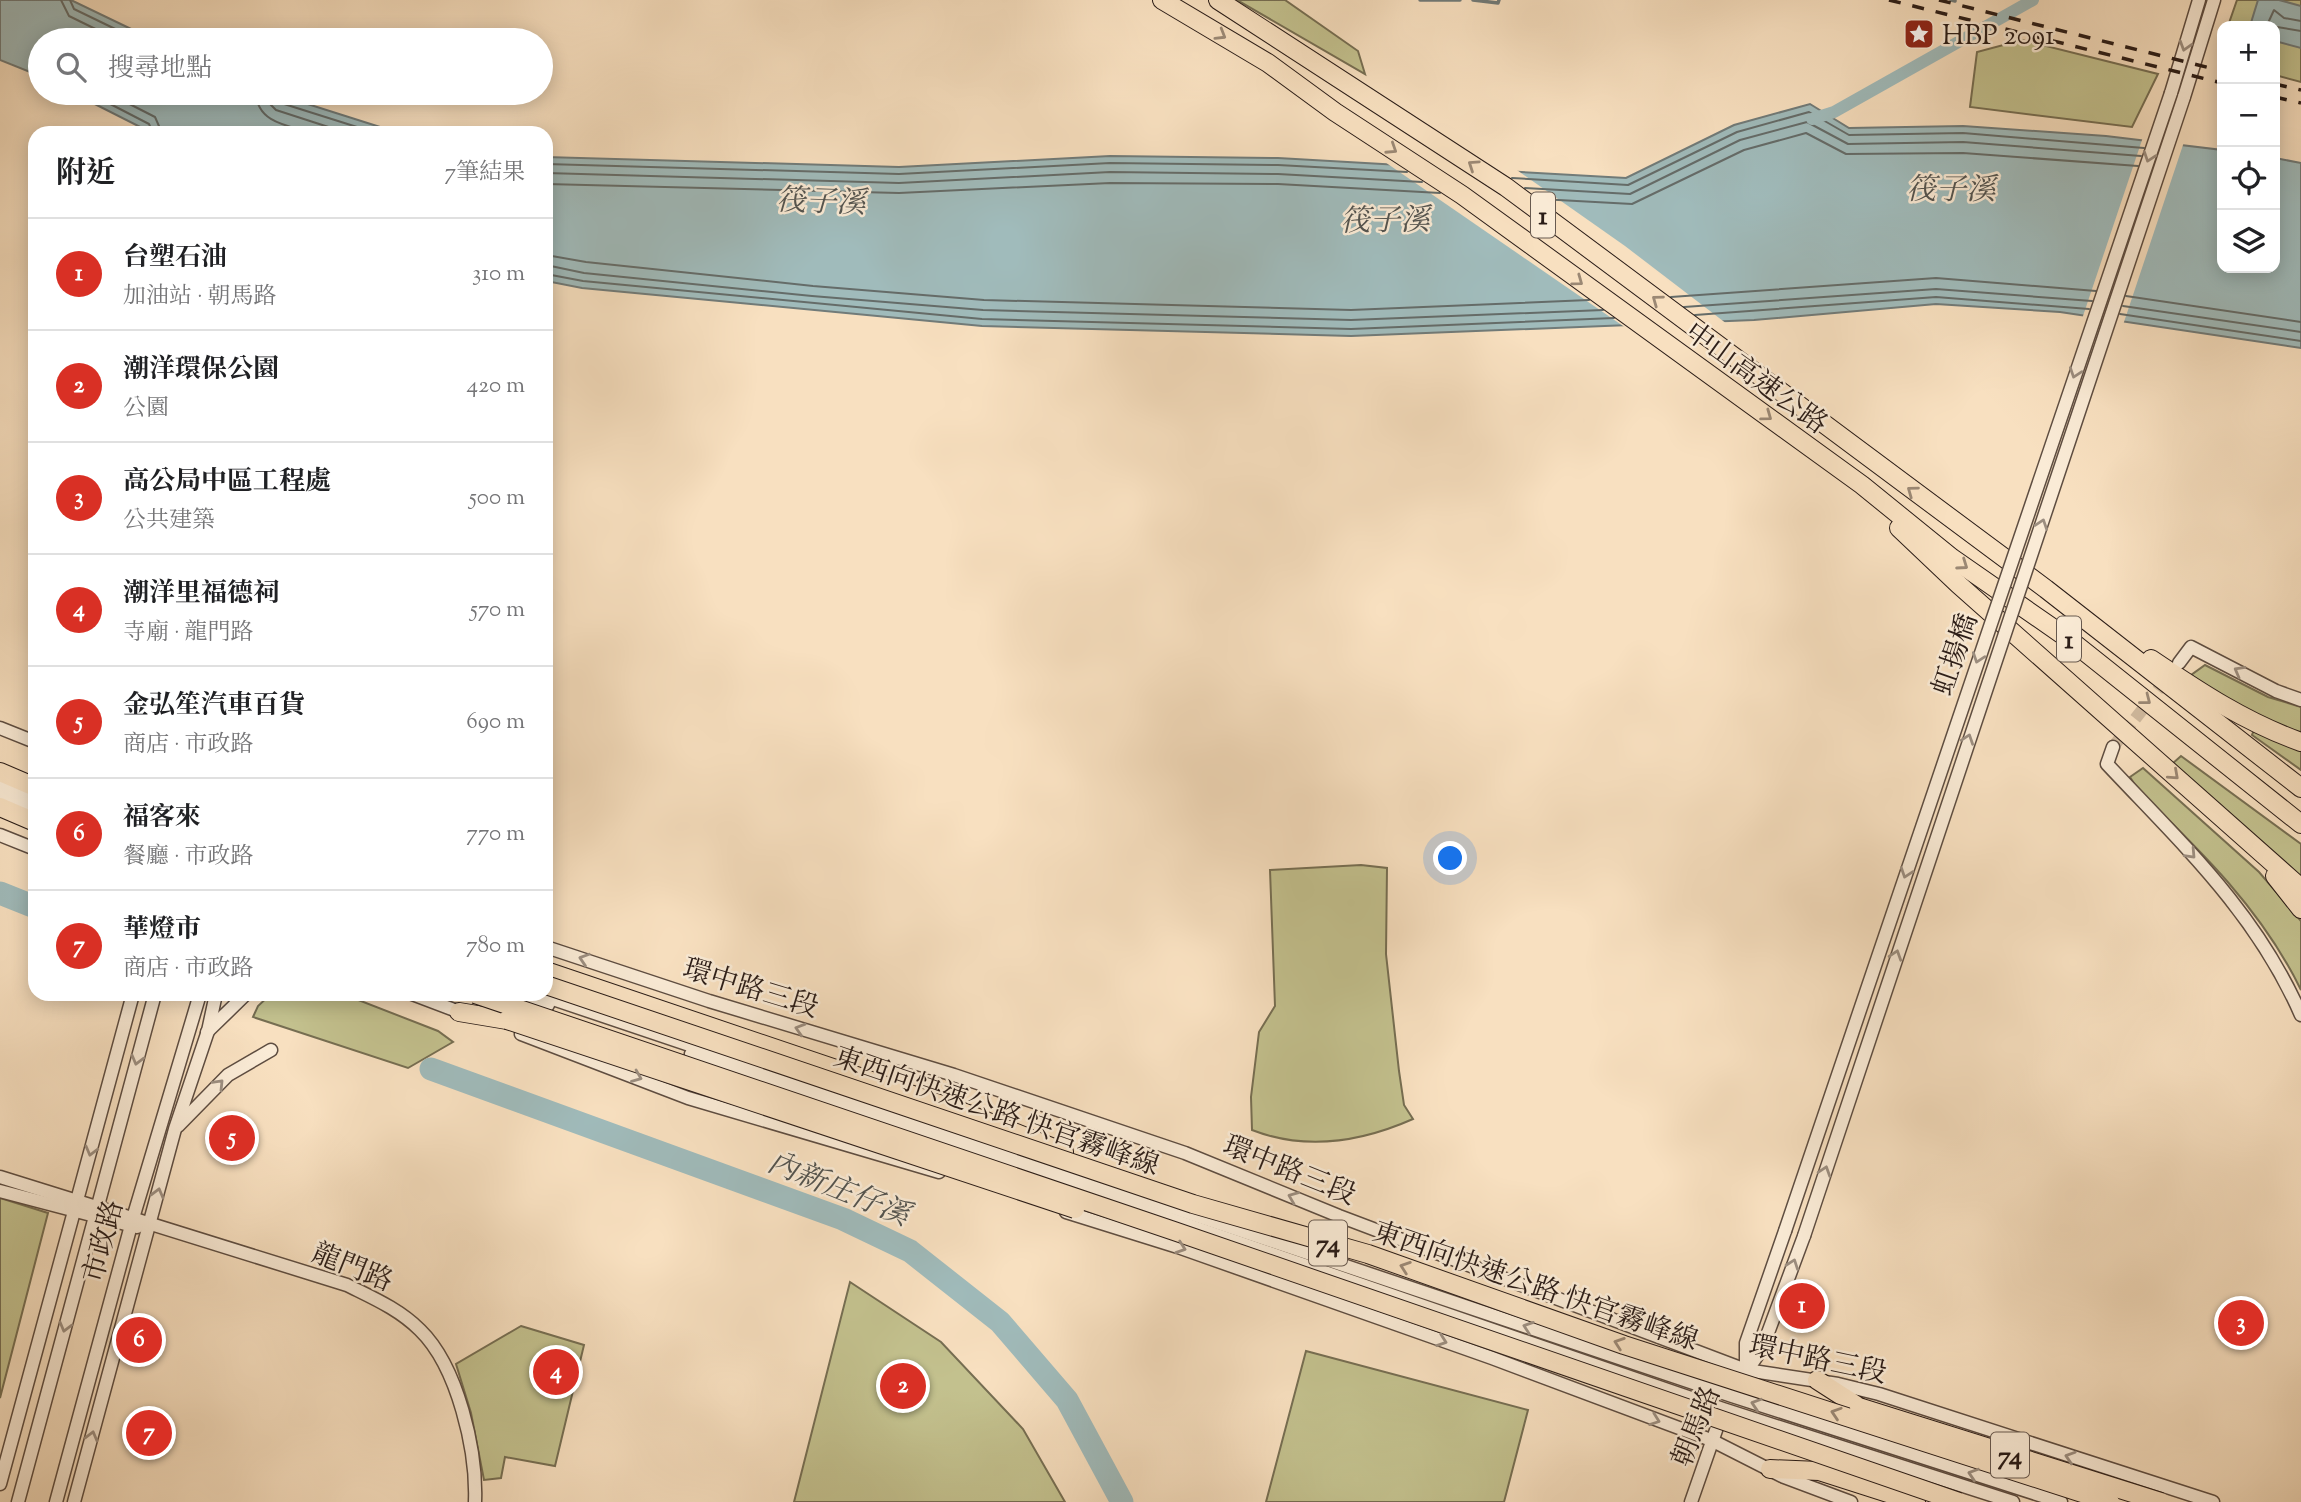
<!DOCTYPE html>
<html lang="zh-TW">
<meta charset="utf-8">
<style>
:root{--surface:#fff;--page:#f6f6f6;--text:#202124;--muted:#757577;--line:#e0e0e0;--accent:#d93025}
body{margin:0;font-family:"Sorts Mill Goudy","Noto Serif TC",serif;background:var(--page);color:var(--text)}
.controls{position:absolute;right:21px;top:21px;display:grid;overflow:hidden;border-radius:14px;box-shadow:0 4px 18px #0003}
.controls button{width:63px;height:63px;display:grid;place-items:center;padding:0;border:0;border-bottom:2px solid var(--line);background:var(--surface);color:var(--text);font:35px sans-serif}
.you{position:absolute;left:1451px;top:859px;width:24px;height:24px;margin:-18px;border:5px solid #fff;border-radius:50%;background:#1a73e8;box-shadow:0 0 0 10px #1a73e833}
.badge{display:grid;place-items:center;width:46px;height:46px;border-radius:50%;background:var(--accent);color:#fff;font-size:23px;font-weight:700}
.pin{position:absolute;translate:-50% -50%;border:4px solid #fff;box-shadow:0 2px 7px #0006}
.list{margin:0;padding:0;list-style:none}
h2{display:flex;justify-content:space-between;align-items:center;height:91px;margin:0;padding:0 28px;font-size:30px}
h2 small{font-size:23px;font-weight:400;color:var(--muted)}
.list li{display:grid;grid-template-columns:46px 1fr auto;gap:21px;align-items:center;box-sizing:border-box;height:112px;padding:0 28px;border-top:2px solid var(--line)}
.list b{display:block;font-size:26px;white-space:nowrap}
.list p{margin:0;font-size:23px;white-space:nowrap;color:var(--muted)}
.list em{font-size:23px;font-style:normal;color:var(--muted)}
.icon{flex:none;width:38px;height:38px;fill:none;stroke:currentColor;stroke-width:2;stroke-linecap:round;stroke-linejoin:round}
.map{position:relative;flex:none;width:2301px;height:1502px;overflow:hidden}
.search{position:absolute;background:var(--surface);box-shadow:0 4px 18px #0003;left:28px;top:28px;width:525px;height:77px;display:flex;align-items:center;gap:18px;box-sizing:border-box;padding:0 24px;border-radius:38px;color:var(--muted);font-size:26px}
.panel{position:absolute;background:var(--surface);box-shadow:0 4px 18px #0003;left:28px;top:126px;width:525px;height:875px;border-radius:21px}
.map>svg:first-child{display:block}
.green{fill:#c3c18e;stroke:#766e52;stroke-width:2}
.water{fill:#a0bbbb;stroke:#717b79;stroke-width:2}
.pier{fill:#f8e0c0}
.lines{fill:none;stroke-linecap:round;stroke-linejoin:round}
.shore{stroke:#656c69;stroke-width:2}
.stream{stroke:#717b79;stroke-width:3.5}
.canal{stroke:#a0bbbb;stroke-width:12}
.river{stroke:#a0bbbb;stroke-width:23}
.tertiary-tunnel{stroke:#cfb99e;stroke-width:12;stroke-dasharray:12 6;stroke-linecap:butt}
.tertiary-casing{stroke:#5e4d41;stroke-width:15}
.trunk-casing{stroke:#2a1c17;stroke-width:20}
.motorway-casing{stroke:#2a1c17;stroke-width:20}
.tertiary{stroke:#faebd6;stroke-width:12}
.trunk{stroke:#f8e0c0;stroke-width:18}
.motorway{stroke:#f8e0c0;stroke-width:18}
.rail{stroke:#2a1c17;stroke-width:3.5;stroke-dasharray:12 12;stroke-linecap:butt}
.tertiary-bridge-casing{stroke:#5e4d41;stroke-width:15;stroke-linecap:butt}
.trunk-bridge-casing{stroke:#2a1c17;stroke-width:20;stroke-linecap:butt}
.tertiary-bridge{stroke:#faebd6;stroke-width:12}
.trunk-bridge{stroke:#f8e0c0;stroke-width:18}
.oneway{stroke:#9b8874}
.oneway2{stroke:#9c8e80}
.labels{text-anchor:middle;stroke-width:5;stroke-linejoin:round;paint-order:stroke}
.shield{fill:#faebd6;stroke:#685a50;stroke-width:2}
.shield-label{font-size:26px;font-weight:bold;fill:#2a1c17}
.poi-label{font-size:28px;fill:#2a1c17;stroke:#faebd6;text-anchor:start}
.street-label{font-size:28px;fill:#2a1c17;stroke:#faebd6}
.water-label{font-size:30px;font-style:italic;fill:#535450;stroke:#faebd6}
</style>
<div class="map">
<svg width="2301" height="1502" viewBox="0 0 2301 1502">
<rect width="100%" height="100%" fill="#f8e0c0"/>
<filter id="stains"><feTurbulence type="fractalNoise" baseFrequency=".00286" numOctaves="4"/><feColorMatrix values="0 0 0 0 .2 0 0 0 0 .09 0 0 0 0 .02 0 0 0 .5 -.17"/></filter>
<radialGradient id="worn" r=".72"><stop offset=".6" stop-color="#630" stop-opacity="0"/><stop offset="1" stop-color="#630" stop-opacity=".3"/></radialGradient>
<g class="green">
<polygon points="1237,0 1285,0 1358,51 1365,74"/>
<polygon points="2237,0 2301,0 2301,82 2275,75 2275,26 2228,26"/>
<polygon points="2022,40 2158,74 2132,127 1970,107 1977,52"/>
<polygon points="2205,665 2268,697 2301,707 2301,736 2279,729 2187,678"/>
<polygon points="2254,730 2301,749 2301,770 2252,735"/>
<polygon points="2181,756 2301,844 2301,884 2172,764"/>
<path d="M2143,768l116,104 42,49v69c-39,-80 -100,-139 -163,-200l-8,-13z"/>
<path d="M1361,865l26,3 -1,86 13,117 5,34 9,14c-52,23 -107,32 -161,11l-1,-33 8,-65 16,-26 -5,-136z"/>
<polygon points="271,994 343,994 438,1031 453,1042 408,1068 253,1017 258,1006"/>
<polygon points="0,1198 48,1213 0,1398"/>
<polygon points="850,1282 941,1342 1023,1429 1065,1502 794,1502"/>
<polygon points="521,1326 584,1345 555,1466 505,1457 501,1478 484,1480 471,1413 456,1364"/>
<polygon points="1306,1351 1528,1410 1504,1502 1266,1502"/>
</g>
<g class="water">
<polygon points="0,0 71,0 154,40 40,40 40,76 0,60"/>
<polygon points="2258,0 2279,0 2301,6 2301,48 2275,41 2275,26 2250,26"/>
<polygon points="73,93 273,93 399,133 152,133"/>
<polygon points="1810,104 1849,128 1963,126 2106,136 2222,150 2222,268 2275,268 2275,158 2301,163 2301,348 2060,312 1936,304 1754,320 1351,336 982,326 582,288 546,281 546,157 899,167 1110,156 1278,158 1626,178 1734,125"/>
</g>
<g class="pier">
<polygon points="2143,137 2184,142 2123,325 2082,319"/>
<polygon points="1382,160 1514,168 1625,246 1727,324 1626,328"/>
</g>
<g class="lines">
<g class="shore">
<polyline points="61,0 69,16 118,40"/>
<polyline points="70,0 74,9 138,40"/>
<polyline points="2301,21 2284,18 2274,10 2268,23 2271,26 2301,31"/>
<polyline points="89,93 149,124 153,133"/>
<polyline points="108,93 155,117 162,133"/>
<path d="M256,93c1,30 33,33 56,40"/>
<polyline points="267,93 269,103 276,110 347,133"/>
<polyline points="275,93 281,103 376,133"/>
<polyline points="546,164 899,174 1110,163 1278,165 1407,172"/>
<polyline points="546,173 899,183 1110,172 1278,174 1422,182"/>
<polyline points="1512,178 1628,185 1737,132 1809,112 1849,135 1963,133 2144,148"/>
<polyline points="546,184 899,193 1110,183 1278,184 1440,193"/>
<polyline points="1525,188 1630,194 1740,140 1807,122 1848,144 1963,142 2141,156"/>
<polyline points="1540,199 1632,204 1744,150 1806,133 1846,154 1963,153 2138,166"/>
<polyline points="546,255 586,262 813,286 984,300 1351,310 1589,300"/>
<polyline points="546,265 584,273 812,296 983,310 1351,320 1603,310"/>
<polyline points="546,274 583,281 982,319 1351,329 1614,318"/>
<polyline points="2126,296 2301,322"/>
<polyline points="1671,297 1936,278 2096,291"/>
<polyline points="2123,306 2301,332"/>
<polyline points="1684,307 1936,289 2092,301"/>
<polyline points="2120,314 2301,341"/>
<polyline points="1695,315 1936,297 2089,309"/>
</g>
<g class="stream">
<polyline points="1420,0 1460,0"/>
<polyline points="1473,0 1498,3 1499,0"/>
<polyline points="1951,0 1955,1"/>
</g>
<polyline class="canal" points="1812,119 1834,112 2033,0"/>
<g class="river">
<polyline points="0,893 35,907"/>
<polyline points="431,1069 843,1219 910,1251 1000,1322 1067,1400 1122,1502"/>
</g>
<polyline class="tertiary-tunnel" points="2113,747 2168,677"/>
<g class="tertiary-casing">
<g id="tertiary">
<polyline points="2171,93 2199,0"/>
<polyline points="2184,97 2214,0"/>
<polyline points="2179,663 2191,647 2276,691 2301,700"/>
<polyline points="0,728 35,742"/>
<path d="M2113,747l-6,17c75,80 149,148 194,251"/>
<polyline points="0,783 35,798"/>
<polyline points="0,794 35,808"/>
<polyline points="0,835 35,849"/>
<polyline points="546,947 709,1001 954,1075 1185,1153 1339,1216 1746,1370 1838,1384 1879,1394 2213,1502"/>
<polyline points="412,994 465,1014"/>
<polyline points="514,994 548,1005"/>
<polyline points="538,994 1732,1396 2061,1502"/>
<polyline points="207,1032 246,994"/>
<polyline points="521,1034 688,1098 939,1172"/>
<polyline points="691,1054 1723,1409 2013,1502"/>
<polyline points="178,1126 228,1075 271,1050"/>
<path d="M0,1177l347,108c26,13 52,24 73,45 38,37 57,121 55,172"/>
<polyline points="0,1191 137,1227"/>
<polyline points="1066,1212 1178,1247 1492,1358 1711,1440 1784,1477 1851,1502"/>
<polyline points="1746,1370 1746,1343 1785,1231"/>
<polyline points="1743,1376 1762,1349 1804,1236"/>
<polyline points="0,1484 133,994"/>
<polyline points="18,1502 155,994"/>
<polyline points="56,1502 133,1218 200,994"/>
<polyline points="74,1502 175,1129 208,1031 216,994"/>
<polyline points="1691,1502 1722,1413"/>
</g>
</g>
<g class="trunk-casing">
<g id="trunk">
<polyline points="0,772 35,787"/>
<polyline points="0,807 35,822"/>
<polyline points="546,971 963,1112 1064,1152"/>
<polyline points="459,1012 507,1020"/>
<polyline points="1817,1380 1859,1407"/>
<polyline points="1770,1469 1819,1471 1916,1502"/>
</g>
</g>
<g class="motorway-casing">
<g id="motorway">
<polyline points="1162,0 1268,63 1335,112 1462,195 1862,485 1952,558 2070,640 2301,824"/>
<polyline points="1218,0 1506,187 2046,589 2301,788"/>
<polyline points="1899,528 1958,584 2301,888"/>
<path d="M2151,659c49,33 94,63 150,83"/>
<polyline points="2275,876 2301,909"/>
</g>
</g>
<use href="#tertiary" class="tertiary"/>
<use href="#trunk" class="trunk"/>
<use href="#motorway" class="motorway"/>
<g class="rail">
<polyline points="1889,0 2222,83"/>
<polyline points="1939,0 2222,71"/>
<polyline points="2275,84 2301,90"/>
<polyline points="2275,97 2301,103"/>
</g>
<g class="tertiary-bridge-casing">
<g id="tertiary-bridge">
<polyline points="1785,1231 2171,93"/>
<polyline points="1804,1236 2184,97"/>
</g>
</g>
<g class="trunk-bridge-casing">
<g id="trunk-bridge">
<polyline points="546,985 1193,1204 1368,1254 1624,1345 2110,1502"/>
<polyline points="475,994 1174,1231 1959,1502"/>
<polyline points="507,1020 1075,1209"/>
<polyline points="1859,1407 2161,1502"/>
</g>
</g>
<use href="#tertiary-bridge" class="tertiary-bridge"/>
<use href="#trunk-bridge" class="trunk-bridge"/>
</g>
<defs><path id="oneway-chevron" d="M-2-3.5L2.5 0L-2 3.5" fill="none" stroke-width="1.6" stroke-linecap="round" stroke-linejoin="round" transform="scale(1.75)"/></defs>
<g class="oneway">
<use href="#oneway-chevron" transform="translate(1221 35) rotate(31)"/>
<use href="#oneway-chevron" transform="translate(1392 149) rotate(33)"/>
<use href="#oneway-chevron" transform="translate(1473 165) rotate(-146)"/>
<use href="#oneway-chevron" transform="translate(1578 281) rotate(36)"/>
<use href="#oneway-chevron" transform="translate(1657 300) rotate(-144)"/>
<use href="#oneway-chevron" transform="translate(1767 416) rotate(36)"/>
<use href="#oneway-chevron" transform="translate(1912 491) rotate(-144)"/>
<use href="#oneway-chevron" transform="translate(1963 565) rotate(35)"/>
<use href="#oneway-chevron" transform="translate(2146 700) rotate(38)"/>
<use href="#oneway-chevron" transform="translate(2174 775) rotate(42)"/>
<use href="#oneway-chevron" transform="translate(1405 1267) rotate(-161)"/>
<use href="#oneway-chevron" transform="translate(1619 1343) rotate(-161)"/>
<use href="#oneway-chevron" transform="translate(1836 1413) rotate(-162)"/>
</g>
<g class="oneway2">
<use href="#oneway-chevron" transform="translate(2185 46) rotate(107)"/>
<use href="#oneway-chevron" transform="translate(2149 157) rotate(109)"/>
<use href="#oneway-chevron" transform="translate(2075 373) rotate(109)"/>
<use href="#oneway-chevron" transform="translate(2042 524) rotate(-71)"/>
<use href="#oneway-chevron" transform="translate(1978 658) rotate(109)"/>
<use href="#oneway-chevron" transform="translate(2239 671) rotate(-151)"/>
<use href="#oneway-chevron" transform="translate(1968 739) rotate(-71)"/>
<use href="#oneway-chevron" transform="translate(2191 854) rotate(47)"/>
<use href="#oneway-chevron" transform="translate(1906 873) rotate(109)"/>
<use href="#oneway-chevron" transform="translate(1896 955) rotate(-72)"/>
<use href="#oneway-chevron" transform="translate(584 959) rotate(-162)"/>
<use href="#oneway-chevron" transform="translate(800 1029) rotate(-163)"/>
<use href="#oneway-chevron" transform="translate(137 1060) rotate(105)"/>
<use href="#oneway-chevron" transform="translate(637 1077) rotate(22)"/>
<use href="#oneway-chevron" transform="translate(219 1084) rotate(-46)"/>
<use href="#oneway-chevron" transform="translate(91 1151) rotate(105)"/>
<use href="#oneway-chevron" transform="translate(1825 1171) rotate(-72)"/>
<use href="#oneway-chevron" transform="translate(158 1193) rotate(-75)"/>
<use href="#oneway-chevron" transform="translate(1293 1197) rotate(-158)"/>
<use href="#oneway-chevron" transform="translate(1181 1248) rotate(19)"/>
<use href="#oneway-chevron" transform="translate(1793 1264) rotate(-70)"/>
<use href="#oneway-chevron" transform="translate(65 1327) rotate(105)"/>
<use href="#oneway-chevron" transform="translate(1528 1327) rotate(-161)"/>
<use href="#oneway-chevron" transform="translate(1442 1341) rotate(19)"/>
<use href="#oneway-chevron" transform="translate(1756 1404) rotate(-162)"/>
<use href="#oneway-chevron" transform="translate(1655 1420) rotate(20)"/>
<use href="#oneway-chevron" transform="translate(92 1436) rotate(-75)"/>
<use href="#oneway-chevron" transform="translate(2070 1457) rotate(-162)"/>
<use href="#oneway-chevron" transform="translate(1973 1474) rotate(-162)"/>
</g>
<defs>
<g id="sight-square" transform="scale(1.575)"><rect x="-9" y="-9" width="18" height="18" rx="4" fill="#8f2418" stroke="#faebd6"/><path d="M0-6L1.8-2.2L6-1.7L2.9 1.2L3.7 5.4L0 3.3L-3.7 5.4L-2.9 1.2L-6-1.7L-1.8-2.2Z" fill="#fff"/></g>
</defs>
<g fill-rule="evenodd">
<use href="#sight-square" x="1919" y="34"/>
</g>
<g class="labels">
<g class="shield">
<rect x="1531" y="192.5" width="24" height="45" rx="5"/>
<rect x="2057" y="616.5" width="24" height="45" rx="5"/>
<rect x="1309" y="1220.5" width="38" height="45" rx="5"/>
<rect x="1991" y="1432.5" width="38" height="45" rx="5"/>
</g>
<g class="shield-label">
<text x="1543" y="224">1</text>
<text x="2069" y="648">1</text>
<text x="1328" y="1252">74</text>
<text x="2010" y="1464">74</text>
</g>
<g class="poi-label">
<text x="1942" y="44">HBP 2091</text>
</g>
<g class="street-label">
<text transform="translate(1757 377) rotate(36)" y="10">中山高速公路</text>
<text transform="translate(1954 654) rotate(-71)" y="10">虹揚橋</text>
<text transform="translate(751 987) rotate(17)" y="10">環中路三段</text>
<text transform="translate(997 1110) rotate(19)" y="10">東西向快速公路 快官霧峰線</text>
<text transform="translate(1290 1169) rotate(22)" y="10">環中路三段</text>
<text transform="translate(102 1241) rotate(-75)" y="10">市政路</text>
<text transform="translate(353 1266) rotate(22)" y="10">龍門路</text>
<text transform="translate(1536 1285) rotate(19)" y="10">東西向快速公路 快官霧峰線</text>
<text transform="translate(1818 1358) rotate(12)" y="10">環中路三段</text>
<text transform="translate(1695 1426) rotate(-68)" y="10">朝馬路</text>
</g>
<g class="water-label">
<text x="1951" y="199">筏子溪</text>
<text transform="translate(821 201) rotate(2)" y="10">筏子溪</text>
<text transform="translate(1385 220) rotate(-1)" y="10">筏子溪</text>
<text transform="translate(839 1188) rotate(22)" y="10">內新庄仔溪</text>
</g>
</g>
<rect width="100%" height="100%" filter="url(#stains)"/>
<rect width="100%" height="100%" fill="url(#worn)"/>
</svg>
<div class="controls">
<button>+</button>
<button>−</button>
<button><svg class="icon" aria-label="locate" viewBox="0 0 24 24"><circle cx="12" cy="12" r="6"/><path d="M12 2v4M12 18v4M2 12h4M18 12h4"/></svg></button>
<button><svg class="icon" aria-label="layers" viewBox="0 0 24 24"><path d="M12 4l9 5-9 5-9-5zM3 14l9 5 9-5"/></svg></button>
</div>
<div class="you"></div>
<div class="pin badge" style="left:1802px;top:1306px">1</div>
<div class="pin badge" style="left:903px;top:1386px">2</div>
<div class="pin badge" style="left:2241px;top:1323px">3</div>
<div class="pin badge" style="left:556px;top:1372px">4</div>
<div class="pin badge" style="left:232px;top:1138px">5</div>
<div class="pin badge" style="left:139px;top:1340px">6</div>
<div class="pin badge" style="left:149px;top:1433px">7</div>
<div class="search"><svg class="icon" aria-label="search" viewBox="0 0 24 24"><circle cx="10" cy="10" r="6"/><path d="M15 15l6 6"/></svg>搜尋地點</div>
<section class="panel">
<h2>附近<small>7筆結果</small></h2>
<ul class="list">
<li><span class="badge">1</span><div><b>台塑石油</b><p>加油站 · 朝馬路</p></div><em>310 m</em></li>
<li><span class="badge">2</span><div><b>潮洋環保公園</b><p>公園</p></div><em>420 m</em></li>
<li><span class="badge">3</span><div><b>高公局中區工程處</b><p>公共建築</p></div><em>500 m</em></li>
<li><span class="badge">4</span><div><b>潮洋里福德祠</b><p>寺廟 · 龍門路</p></div><em>570 m</em></li>
<li><span class="badge">5</span><div><b>金弘笙汽車百貨</b><p>商店 · 市政路</p></div><em>690 m</em></li>
<li><span class="badge">6</span><div><b>福客來</b><p>餐廳 · 市政路</p></div><em>770 m</em></li>
<li><span class="badge">7</span><div><b>華燈市</b><p>商店 · 市政路</p></div><em>780 m</em></li>
</ul>
</section>
</div>
